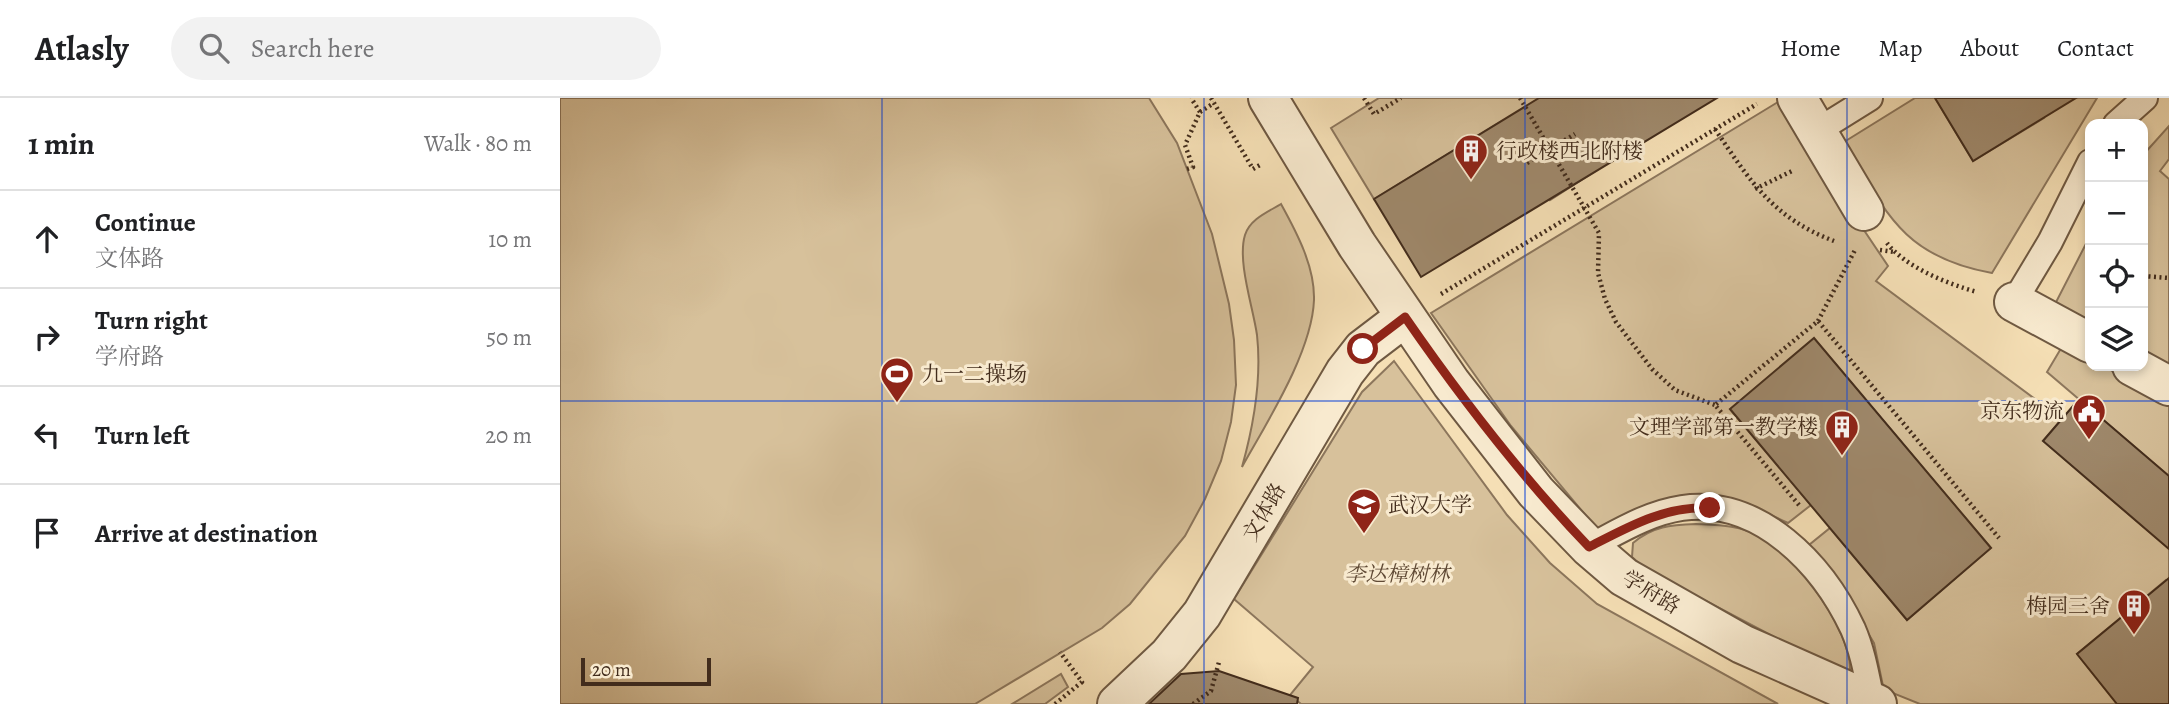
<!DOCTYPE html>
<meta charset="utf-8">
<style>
:root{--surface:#fff;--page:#f2f2f2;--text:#202124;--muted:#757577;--line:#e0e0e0}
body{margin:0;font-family:Alegreya,"Noto Serif SC",serif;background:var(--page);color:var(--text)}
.controls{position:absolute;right:21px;top:21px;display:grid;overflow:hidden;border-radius:14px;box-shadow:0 4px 10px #0003}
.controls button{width:63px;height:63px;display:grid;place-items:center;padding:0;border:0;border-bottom:2px solid var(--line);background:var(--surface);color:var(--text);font:35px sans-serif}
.scale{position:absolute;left:21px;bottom:18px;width:130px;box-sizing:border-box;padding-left:7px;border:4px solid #422c1c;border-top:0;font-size:19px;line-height:24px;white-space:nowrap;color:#422c1c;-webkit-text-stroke:5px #f8eacf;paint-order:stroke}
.stop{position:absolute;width:21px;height:21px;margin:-16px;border:5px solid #8f2418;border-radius:50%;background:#fff}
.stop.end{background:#8f2418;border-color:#fff;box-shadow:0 2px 7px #0008}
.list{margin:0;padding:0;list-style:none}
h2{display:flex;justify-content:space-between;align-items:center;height:91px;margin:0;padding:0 28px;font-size:30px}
h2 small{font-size:23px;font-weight:400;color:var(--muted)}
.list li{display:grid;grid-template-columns:46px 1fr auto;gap:21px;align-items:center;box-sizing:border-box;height:98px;padding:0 28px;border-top:2px solid var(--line)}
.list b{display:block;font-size:26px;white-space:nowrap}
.list p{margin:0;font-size:23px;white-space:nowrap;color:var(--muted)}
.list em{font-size:23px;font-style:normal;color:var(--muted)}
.icon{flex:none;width:38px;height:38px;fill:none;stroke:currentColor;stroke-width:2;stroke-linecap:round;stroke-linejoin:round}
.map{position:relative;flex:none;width:1609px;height:606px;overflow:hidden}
header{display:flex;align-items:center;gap:42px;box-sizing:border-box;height:98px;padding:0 35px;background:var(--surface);border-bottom:2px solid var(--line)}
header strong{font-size:33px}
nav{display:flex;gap:38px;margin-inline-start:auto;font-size:24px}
.search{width:490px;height:63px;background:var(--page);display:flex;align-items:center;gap:18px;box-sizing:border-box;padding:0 24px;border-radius:38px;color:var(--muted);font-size:26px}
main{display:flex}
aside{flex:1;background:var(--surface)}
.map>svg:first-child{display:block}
.green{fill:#d7c19b;stroke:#8c765c;stroke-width:2}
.building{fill:#9f896c;stroke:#422c1c;stroke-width:2}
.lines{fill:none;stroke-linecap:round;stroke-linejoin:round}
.lane-casing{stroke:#6f5942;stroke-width:28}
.street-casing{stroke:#6f5942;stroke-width:42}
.path{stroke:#422c1c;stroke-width:4.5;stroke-dasharray:2 3.5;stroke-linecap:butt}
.lane{stroke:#f8eacf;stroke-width:24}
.street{stroke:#f8eacf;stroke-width:38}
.route{stroke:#8f2418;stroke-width:9}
.grid{fill:none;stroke:#1d4ed8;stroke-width:2;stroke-opacity:0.55}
.labels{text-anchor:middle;stroke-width:6;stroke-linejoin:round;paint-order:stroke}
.poi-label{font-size:21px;fill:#422c1c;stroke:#f8eacf;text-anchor:start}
.street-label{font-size:21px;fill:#422c1c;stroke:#f8eacf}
.park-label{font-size:21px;font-style:italic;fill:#604a35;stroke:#f8eacf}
</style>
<header>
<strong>Atlasly</strong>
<div class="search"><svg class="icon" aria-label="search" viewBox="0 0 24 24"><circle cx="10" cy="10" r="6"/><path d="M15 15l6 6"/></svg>Search here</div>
<nav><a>Home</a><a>Map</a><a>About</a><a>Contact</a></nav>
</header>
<main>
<aside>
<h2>1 min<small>Walk · 80 m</small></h2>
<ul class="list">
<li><svg class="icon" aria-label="ahead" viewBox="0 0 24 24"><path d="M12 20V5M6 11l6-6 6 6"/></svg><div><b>Continue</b><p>文体路</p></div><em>10 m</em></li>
<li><svg class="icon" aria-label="right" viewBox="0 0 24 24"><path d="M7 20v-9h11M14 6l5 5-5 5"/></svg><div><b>Turn right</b><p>学府路</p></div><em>50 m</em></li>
<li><svg class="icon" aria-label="left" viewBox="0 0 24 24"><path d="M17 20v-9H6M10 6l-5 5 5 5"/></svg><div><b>Turn left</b></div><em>20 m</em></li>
<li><svg class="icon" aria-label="arrive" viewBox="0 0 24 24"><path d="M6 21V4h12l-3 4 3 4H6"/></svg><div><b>Arrive at destination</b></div></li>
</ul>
</aside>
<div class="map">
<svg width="1609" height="606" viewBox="0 0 1609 606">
<rect width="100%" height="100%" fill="#f5dfb5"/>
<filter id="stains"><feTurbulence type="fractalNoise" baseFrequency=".00286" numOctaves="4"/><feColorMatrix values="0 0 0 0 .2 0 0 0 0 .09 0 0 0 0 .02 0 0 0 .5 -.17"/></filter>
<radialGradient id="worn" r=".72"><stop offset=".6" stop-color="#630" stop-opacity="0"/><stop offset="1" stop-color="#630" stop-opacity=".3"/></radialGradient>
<g class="green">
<polygon points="0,0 589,0 617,45 652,136 669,206 674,242 676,287 671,324 661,363 645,401 625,438 570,506 542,530 415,606 0,606"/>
<polygon points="819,0 993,0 1037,72 990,102 942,23 814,101 771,30"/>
<path d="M1355,0h20l38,63 71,-43 -12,-20h65l-105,175c-89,-16 -106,-60 -148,-131z"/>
<path d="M1218,4l110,164 -12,15 186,138 -19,22 126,108v33l-3,-2 -89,74 40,50h-197l-30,-12 -7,-6 -9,-43 -29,-49 -36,-49 21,-17 77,92 84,-72 -177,-209 -84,70 81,96 -23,18c-83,-40 -111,-36 -191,6l-86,-103 -80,-113z"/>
<polygon points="1609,28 1609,61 1600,73 1609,81 1609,267 1583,253 1583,57"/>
<path d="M721,106c16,29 34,63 33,96 -2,52 -47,122 -72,167 12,-43 20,-87 15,-132 -4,-28 -20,-74 -12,-100 5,-16 23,-23 36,-31z"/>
<polygon points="1530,138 1530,227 1494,208"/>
<polygon points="1503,247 1530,261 1530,268 1543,268 1609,302 1609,378 1487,274"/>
<polygon points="834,263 947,417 990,465 1037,506 1218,606 741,606 730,597 753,569 674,501 802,294"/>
<path d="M1136,426c22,1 44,1 63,12 36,19 92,93 91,134l-11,1 -194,-102 -13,-12 1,-14c20,-17 38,-18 63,-19z"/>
<polygon points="501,576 508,589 485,606 452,606"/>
</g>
<g class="building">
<polygon points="979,0 1157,0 861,179 814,101"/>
<polygon points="1375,0 1516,0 1413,63"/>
<polygon points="1254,240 1431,450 1347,522 1170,311"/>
<polygon points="1519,301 1609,378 1609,451 1483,343"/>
<polygon points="1609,480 1609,606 1557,606 1517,556"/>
<polygon points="659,573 738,600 737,606 589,606 621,576"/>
</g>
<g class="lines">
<g class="lane-casing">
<g id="lane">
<polyline points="1556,26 1585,0"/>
<polyline points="1257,33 1310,0"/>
<polyline points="1454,204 1490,144 1530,64"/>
<path d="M1029,449c29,-15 59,-34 93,-39 78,-11 141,57 171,121 10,23 14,48 19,72"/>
</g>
</g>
<g class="street-casing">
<g id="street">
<polyline points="708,0 797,147 891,285 976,394 1029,449 1064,479 1182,546 1317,606"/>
<polyline points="1237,0 1304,113"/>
<polyline points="1454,204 1530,245"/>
<polyline points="1572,268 1609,288"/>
<polyline points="557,606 609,557 642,516 785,274 803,251 845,219"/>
</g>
</g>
<g class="path">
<polyline points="651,0 693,71 700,67"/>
<polyline points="804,0 814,16 841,0"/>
<polyline points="960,0 1039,135 1038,175 1045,201 1056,224 1092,271 1115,292 1155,307"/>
<polyline points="640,14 654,5"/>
<path d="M1155,31c35,52 58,89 119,112"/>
<polyline points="967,65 1015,36"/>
<polyline points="627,71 633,69 625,47 640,14 631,0"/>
<polyline points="1195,91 1232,73"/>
<path d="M1327,145c18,24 61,41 90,49"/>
<polyline points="1320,152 1334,154"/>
<polyline points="1583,178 1609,180"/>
<polyline points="881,196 1197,6"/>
<polyline points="1258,223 1295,152"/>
<polyline points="1239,407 1155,307 1258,223 1439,440"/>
<polyline points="495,606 522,584 500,554"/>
<polyline points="633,606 651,593 659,564"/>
</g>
<use href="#lane" class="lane"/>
<use href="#street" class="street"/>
</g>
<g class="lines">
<path class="route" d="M803,251l42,-32c56,81 115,158 184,230 39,-20 75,-41 121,-39"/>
</g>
<path class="grid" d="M322,0v606M644,0v606M965,0v606M1287,0v606M0,303h1609"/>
<defs>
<g id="building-pin" transform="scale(1.75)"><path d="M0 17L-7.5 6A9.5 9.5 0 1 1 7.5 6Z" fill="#8f2418" stroke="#f8eacf"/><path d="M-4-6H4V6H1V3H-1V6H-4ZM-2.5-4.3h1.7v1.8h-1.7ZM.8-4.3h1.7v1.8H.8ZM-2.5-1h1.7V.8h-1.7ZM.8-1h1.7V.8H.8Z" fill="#fff"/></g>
<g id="stadium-pin" transform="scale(1.75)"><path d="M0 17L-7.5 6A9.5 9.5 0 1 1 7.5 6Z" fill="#8f2418" stroke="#f8eacf"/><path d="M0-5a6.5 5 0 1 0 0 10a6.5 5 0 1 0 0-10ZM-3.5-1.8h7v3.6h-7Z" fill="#fff"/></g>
<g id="civic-pin" transform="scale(1.75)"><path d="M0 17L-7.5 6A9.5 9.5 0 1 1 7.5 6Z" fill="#8f2418" stroke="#f8eacf"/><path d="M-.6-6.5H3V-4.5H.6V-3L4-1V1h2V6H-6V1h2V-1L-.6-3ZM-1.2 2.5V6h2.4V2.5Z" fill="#fff"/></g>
<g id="university-pin" transform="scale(1.75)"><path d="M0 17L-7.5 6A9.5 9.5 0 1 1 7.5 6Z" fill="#8f2418" stroke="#f8eacf"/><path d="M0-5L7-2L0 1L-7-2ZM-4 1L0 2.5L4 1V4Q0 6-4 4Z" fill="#fff"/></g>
</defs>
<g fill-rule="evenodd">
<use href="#building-pin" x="911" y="53"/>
<use href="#stadium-pin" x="337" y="276"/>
<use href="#civic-pin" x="1529" y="313"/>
<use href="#building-pin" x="1282" y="329"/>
<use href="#university-pin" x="804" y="407"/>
<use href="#building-pin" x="1574" y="508"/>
</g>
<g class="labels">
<g class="poi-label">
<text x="936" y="60">行政楼西北附楼</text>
<text x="362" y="283">九一二操场</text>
<text x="1504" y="320" text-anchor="end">京东物流</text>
<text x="1258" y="336" text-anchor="end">文理学部第一教学楼</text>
<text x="828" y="414">武汉大学</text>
<text x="1550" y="515" text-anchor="end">梅园三舍</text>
</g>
<g class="street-label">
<text transform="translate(704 414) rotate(-60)" y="7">文体路</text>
<text transform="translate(1091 494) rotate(31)" y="7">学府路</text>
</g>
<g class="park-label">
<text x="837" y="483">李达樟树林</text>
</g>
</g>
<rect width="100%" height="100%" filter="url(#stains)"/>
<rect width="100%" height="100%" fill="url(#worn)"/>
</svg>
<div class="controls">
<button>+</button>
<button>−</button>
<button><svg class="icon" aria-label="locate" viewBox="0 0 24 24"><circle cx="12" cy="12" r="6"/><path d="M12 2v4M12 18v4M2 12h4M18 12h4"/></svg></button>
<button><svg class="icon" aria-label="layers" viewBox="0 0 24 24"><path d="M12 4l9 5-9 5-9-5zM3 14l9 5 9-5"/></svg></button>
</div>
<div class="scale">20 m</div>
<div class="stop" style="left:803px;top:251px"></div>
<div class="stop end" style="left:1150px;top:410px"></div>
</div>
</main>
